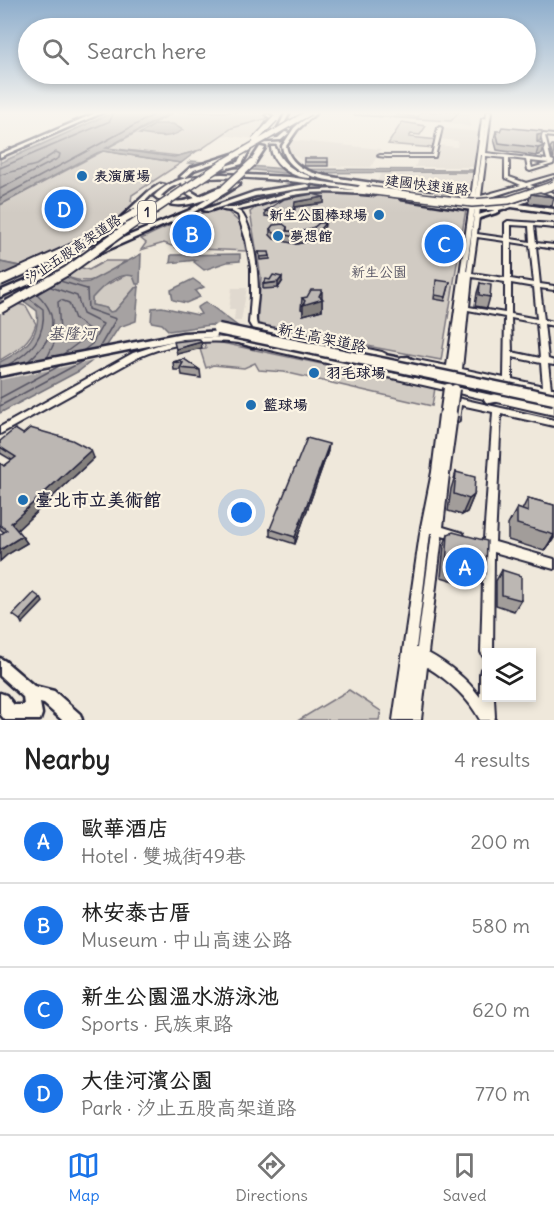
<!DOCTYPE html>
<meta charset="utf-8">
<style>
:root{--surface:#fff;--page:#f6f6f6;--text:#222;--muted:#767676;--line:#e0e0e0;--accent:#1a73e8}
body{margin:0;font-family:Delius,"LXGW WenKai TC",sans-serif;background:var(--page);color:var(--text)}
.controls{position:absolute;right:18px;bottom:18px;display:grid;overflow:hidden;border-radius:0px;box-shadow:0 3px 9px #0003}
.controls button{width:54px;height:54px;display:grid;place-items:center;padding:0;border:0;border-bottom:2px solid var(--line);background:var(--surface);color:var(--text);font:30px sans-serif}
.you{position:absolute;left:242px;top:513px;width:21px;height:21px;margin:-15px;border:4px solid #fff;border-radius:50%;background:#1a73e8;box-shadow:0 0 0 9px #1a73e833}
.badge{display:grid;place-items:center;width:39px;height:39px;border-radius:50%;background:var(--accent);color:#fff;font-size:20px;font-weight:700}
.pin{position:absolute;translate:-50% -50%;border:3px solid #fff;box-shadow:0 2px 6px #0006}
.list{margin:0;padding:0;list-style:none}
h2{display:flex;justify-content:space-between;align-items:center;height:78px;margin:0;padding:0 24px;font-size:26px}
h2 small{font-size:20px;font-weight:400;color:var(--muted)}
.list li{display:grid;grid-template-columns:39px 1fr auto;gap:18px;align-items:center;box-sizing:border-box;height:84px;padding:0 24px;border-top:2px solid var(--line)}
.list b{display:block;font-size:22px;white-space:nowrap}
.list p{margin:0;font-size:20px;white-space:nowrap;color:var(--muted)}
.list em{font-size:20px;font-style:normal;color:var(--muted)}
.icon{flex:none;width:33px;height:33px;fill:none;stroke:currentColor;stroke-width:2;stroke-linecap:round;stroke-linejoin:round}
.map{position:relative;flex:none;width:554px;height:720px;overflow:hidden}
.search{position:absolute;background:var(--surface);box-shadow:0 3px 9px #0003;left:18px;right:18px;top:18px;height:66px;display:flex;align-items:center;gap:15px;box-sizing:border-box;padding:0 21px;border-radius:33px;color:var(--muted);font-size:22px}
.sheet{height:414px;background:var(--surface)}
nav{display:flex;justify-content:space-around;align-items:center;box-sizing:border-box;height:84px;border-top:2px solid var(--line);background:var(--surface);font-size:16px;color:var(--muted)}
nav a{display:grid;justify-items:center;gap:3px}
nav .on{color:var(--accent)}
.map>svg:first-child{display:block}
.built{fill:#e0d9cf}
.green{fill:#d1cbc3;stroke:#7a767f;stroke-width:1.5}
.water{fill:#a6a2a2;stroke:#716f79;stroke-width:1.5}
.pier{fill:#efe8db}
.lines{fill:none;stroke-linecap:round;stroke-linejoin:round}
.shore{stroke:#575564;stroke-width:1.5}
.major-tunnel{stroke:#c6c0bb;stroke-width:5;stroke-dasharray:5 3;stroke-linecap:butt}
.highway-tunnel{stroke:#c6c0bb;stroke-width:7;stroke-dasharray:7 3;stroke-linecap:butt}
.minor-casing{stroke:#22223b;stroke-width:4}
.major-casing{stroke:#22223b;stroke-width:5}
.highway-casing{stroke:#22223b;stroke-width:5}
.minor{fill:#fcf5e5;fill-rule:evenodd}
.major{fill:#fcf5e5;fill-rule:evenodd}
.highway{fill:#fcf5e5;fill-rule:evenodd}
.minor-bridge-far1-casing{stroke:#22223b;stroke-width:12;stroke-linecap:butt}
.minor-bridge-casing{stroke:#22223b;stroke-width:14;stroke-linecap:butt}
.highway-bridge-far3-casing{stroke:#22223b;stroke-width:8;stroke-linecap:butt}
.highway-bridge-far2-casing{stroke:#22223b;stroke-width:10;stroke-linecap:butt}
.highway-bridge-far1-casing{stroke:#22223b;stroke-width:12;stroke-linecap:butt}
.highway-bridge-casing{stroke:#22223b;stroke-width:15;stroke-linecap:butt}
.minor-bridge-far1{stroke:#fcf5e5;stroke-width:8}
.minor-bridge{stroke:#fcf5e5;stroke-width:10}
.highway-bridge-far3{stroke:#fcf5e5;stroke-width:5}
.highway-bridge-far2{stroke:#fcf5e5;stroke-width:7}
.highway-bridge-far1{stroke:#fcf5e5;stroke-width:8}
.highway-bridge{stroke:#fcf5e5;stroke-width:10}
.wall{fill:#a29d9a;stroke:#22223b;stroke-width:1.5}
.shaded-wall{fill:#84807d;stroke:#22223b;stroke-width:1.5}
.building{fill:#bcb7b3;stroke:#22223b;stroke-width:1.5}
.poi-dot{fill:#1f6fb2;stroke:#fcf5e5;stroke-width:2}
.labels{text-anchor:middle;stroke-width:4.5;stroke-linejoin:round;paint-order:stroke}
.far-poi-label{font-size:14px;font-weight:bold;fill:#22223b;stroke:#fcf5e5;text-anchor:start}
.far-street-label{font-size:14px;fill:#22223b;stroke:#fcf5e5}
.shield{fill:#fcf5e5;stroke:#63616e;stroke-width:1.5}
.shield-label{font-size:14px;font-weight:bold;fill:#22223b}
.far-park-label{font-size:14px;fill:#575564;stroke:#fcf5e5}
.street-label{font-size:15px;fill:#22223b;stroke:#fcf5e5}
.poi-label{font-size:15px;font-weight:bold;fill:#22223b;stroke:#fcf5e5;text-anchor:start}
.water-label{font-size:16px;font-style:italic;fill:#575564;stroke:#fcf5e5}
.near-poi-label{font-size:18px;font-weight:bold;fill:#22223b;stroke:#fcf5e5;text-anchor:start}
</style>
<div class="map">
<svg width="554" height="720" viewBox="0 0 554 720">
<rect width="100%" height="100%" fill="#efe8db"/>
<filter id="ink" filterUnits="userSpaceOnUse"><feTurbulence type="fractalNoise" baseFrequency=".0167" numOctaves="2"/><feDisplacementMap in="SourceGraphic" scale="12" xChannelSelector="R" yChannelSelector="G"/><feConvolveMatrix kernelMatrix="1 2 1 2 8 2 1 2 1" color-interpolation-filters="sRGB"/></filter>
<g filter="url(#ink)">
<g class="built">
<polygon points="319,112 469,112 471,127 451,123"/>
<polygon points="269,118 254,139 221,135 236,127"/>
<polygon points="442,128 479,132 474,167 415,167 418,159 435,156 437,145 457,147 458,141 439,139"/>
<polygon points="290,140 381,149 371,167 309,166 288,151"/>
<polygon points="410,171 472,172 469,195 376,184 381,173"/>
<polygon points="232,288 247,288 241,321 234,321 235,309 229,309"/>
</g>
<g class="green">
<polygon points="107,112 116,112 0,163 0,158"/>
<polygon points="175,112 274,112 269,118 232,128 200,150 179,156 107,148"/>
<polygon points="356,112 398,112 397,115 418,117 421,112 459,112 451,121 354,115"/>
<polygon points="402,122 426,126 420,135 411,134 409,137 438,140 434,148 388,144"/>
<polygon points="103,151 181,163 132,195 131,201 136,203 113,225 26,267 0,262 0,205"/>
<path d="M289,192l-63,18 14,13 6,28 -69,-3 -13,-5 -23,7 5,-7 -5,-4c46,-23 98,-40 148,-47z"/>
<path d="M324,192l54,3 88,14 -25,151 -184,-35 4,-48 -11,-65c17,-16 52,-19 74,-20z"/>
<path d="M105,261h21c-25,15 -32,27 -62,15l15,-9 10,3z"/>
<polygon points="128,274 133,276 139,287 135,288 115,311 110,312 106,308 92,305 92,298 102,287"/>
<path d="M0,300l26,6 10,18c-6,19 -19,26 -36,36z"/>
<polygon points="208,340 435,388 432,406 284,372 259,370 255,363 244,368 213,365 206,368 200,349 206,348 204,343"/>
<polygon points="349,690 381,711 379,720 299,720"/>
</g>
<g class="water">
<polygon points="114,112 172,112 106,148 174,157 197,151 181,163 103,151 97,153 0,205 0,163"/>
<path d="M156,124h17l10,6c-14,10 -29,6 -44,4z"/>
<polygon points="191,161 285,169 473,170 472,172 282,173 188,163"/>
<path d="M141,254l-1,30h-4l-3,-8c-16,-4 -31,11 -41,22v7l14,3 4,4 5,-1 20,-23 4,-1 -3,34 -17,6 -17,26 -23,18 -79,42v-51c22,-11 41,-24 37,-51l-12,-9 -25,-5v-35l64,14 17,7 8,-1z"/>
<polygon points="240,254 240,261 227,262 204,270 194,262 196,260 170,263 171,255"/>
<polygon points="193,279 204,287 195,291 200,297 186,303 173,300 171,290"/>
<polygon points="206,302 239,327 210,325 169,331 162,324 151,322 152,308 162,307 198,315 201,314 197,308"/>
</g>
<polygon class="pier" points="111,345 98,360 0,380 0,366"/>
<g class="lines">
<g class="shore">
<polyline points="0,168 110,121 114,112"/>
<polyline points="0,175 36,165 56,152 60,154 59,158 0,189"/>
<polyline points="0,198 159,112"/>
<polyline points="60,281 87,289 88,309 116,319 99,348"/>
<polyline points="51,287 77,296 83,314 103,324 92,344 84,350"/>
<polyline points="47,358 60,331 58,302 61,300 69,303 75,319 90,330 85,338 62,355"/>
<path d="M28,361c24,-20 35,-43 9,-67"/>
<path d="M8,365c23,-13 38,-28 35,-56l-13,-10"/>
<polyline points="0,398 61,365"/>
<polyline points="0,406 83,361"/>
</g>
<polyline class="major-tunnel" points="194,197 224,209"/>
<polyline class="highway-tunnel" points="266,196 286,190"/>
<g class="minor-casing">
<g id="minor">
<path d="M487,112h4l-5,41 61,7 -6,-24 -11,-2 2,-1 22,2v2l-9,-1 6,24 3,1 -1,3 -23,7 -2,-1 -2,-10 -17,-2v19l17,6 28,-8v2l-24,8 24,8v3l-28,-10 -38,12 -7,1 -4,35 28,4v-15l3,-2 46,3v4l-20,-2 2,17 18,2v4l-18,-3 4,38 14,2v4l-14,-2 4,32 10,2v4l-10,-2 4,35 6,2v4l-6,-1 3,24h3v6l-93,-20 -1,4 -3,1 -4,-3 1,-4 -7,1 -1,-2 -44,-10 -4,-2 4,-2 45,9 35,-247 2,-1 2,1 -4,34zM481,155h1l-6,41zM486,156l19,2v20l16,7 -40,11zM530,161l19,2 -17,5zM476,199l-9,73h-1zM511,225l18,1 1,16 -19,-3zM477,237l28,4v37l-33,-5zM511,242l19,3 4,38 -23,-4zM472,277l33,5v31l-36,-6zM511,283l23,4 3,32 -26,-5zM468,310l37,7 -1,61 -42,-9zM511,318l26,5 3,35 -28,-6zM512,357l29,6 2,23 -31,-7z"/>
<polygon points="268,114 274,118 266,128 264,127 270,118 266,115"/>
<polygon points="440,127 442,128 435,157 387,157 378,156 380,155 432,155 438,128"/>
<polygon points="538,195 542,196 506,209 502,208"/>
<path d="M231,209c5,1 9,2 12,6 11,17 15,58 15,78 0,10 -4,23 -1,32l125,27 4,2 -1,2h-3l-130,-28 -3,-5 2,-27v-28l-5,-28 -8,-25 -7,-4z"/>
<path d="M213,337l26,2 315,70v6l-315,-72c-35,-4 -68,0 -100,14l-139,77v-7l133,-74 25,-8 15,-4z"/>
<polygon points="457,398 554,420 554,426 501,414 495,542 554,559 554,569 494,552 493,652 486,652 486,658 483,656 481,652 484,548 481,547 480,544 481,541 484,539 493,412 461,405 459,420 458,422 452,422 451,420 453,401 454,399"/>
<path d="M437,468l3,1 1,2 3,-1 3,1 2,3 -6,53 20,6 1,3 -1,3 -4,2 -17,-5 -14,117c20,11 39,26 52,44v-23l1,-5 5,-1v30h8l1,19 -1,3h-14c-12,-23 -32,-40 -53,-53l-6,53h-14l7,-60 -7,60h-14l28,-193 11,-55 2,-3zM430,533h2l-15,115h-1z"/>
</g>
</g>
<g class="major-casing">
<g id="major">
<polygon points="98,112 104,112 0,157 0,154"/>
<path d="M312,112h5l-20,18 -11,16c5,24 31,29 52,32l216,31v4l-216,-31c-23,-4 -52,-10 -56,-36l12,-18z"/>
<polygon points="285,132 289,133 281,140 258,141 256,140 278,138"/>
<polygon points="233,154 237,155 194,170 185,178 180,177 190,168"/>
<polygon points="182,182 186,182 189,190 199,196 199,198 195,198 184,192"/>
<path d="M337,189l38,2 3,2 -3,2c-26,-2 -55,-5 -81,0 -19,3 -57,21 -73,14l3,-2 9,1 62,-17z"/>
<polygon points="403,196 472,206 503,206 506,208 499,210 499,212 477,219 475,218 475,216 495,210 472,210 401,199 400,198"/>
<polygon points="0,658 5,661 34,686 54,691 80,714 82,720 62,720 44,704 40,703 42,714 40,720 5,720 0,714 0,693 6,695 14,705 24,705 23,697 0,676"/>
</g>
</g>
<g class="highway-casing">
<g id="highway">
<polygon points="286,112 290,112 280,132 276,132"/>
<polygon points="260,147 265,148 255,163 251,163 250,162"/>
<path d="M271,147h4c7,17 18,24 35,29v2c-17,0 -38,-13 -39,-31z"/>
<polygon points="245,148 250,149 242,164 213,172 213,170 238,162"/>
<path d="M222,174l67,3 69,10 3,-3 50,7 3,2 -3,2 -43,-6v2l-2,1c-41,-7 -160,-26 -194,-5 -4,2 -8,6 -11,9 21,14 41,-3 61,-9 5,-1 7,-1 13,-4l5,1 -46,28 -194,85v-6l61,-26h-6l-1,-2 47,-27 47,-44 12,-8 5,1 -13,9 -45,46 -46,24 129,-54 21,-13c-19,8 -40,14 -57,-1 20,-20 41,-20 68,-22z"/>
<polygon points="307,184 310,186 309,187 255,196 208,211 203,210 254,192"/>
<polygon points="483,201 510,203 513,205 510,207 481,204 480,203"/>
<polygon points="228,331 231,332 232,335 257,342 258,344 257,346 253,347 230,340 230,336 183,339 0,376 0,368 183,333"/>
<polygon points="321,342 400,358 408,357 413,360 412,362 400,364 317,347 316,345 317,343"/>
<polygon points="505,392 554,402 554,410 505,400 490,403 486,402 484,399 486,396"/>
</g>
</g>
<use href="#minor" class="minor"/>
<use href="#major" class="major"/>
<use href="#highway" class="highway"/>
<g class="minor-bridge-far1-casing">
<g id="minor-bridge-far1">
<polyline points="444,417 448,388"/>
<polyline points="451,417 455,389"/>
</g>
</g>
<g class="minor-bridge-casing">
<g id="minor-bridge">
<polyline points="437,472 444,415"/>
<polyline points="444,474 452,415"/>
</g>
</g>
<g class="highway-bridge-far3-casing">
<g id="highway-bridge-far3">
<polyline points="255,140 275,119"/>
<polyline points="221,164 310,112"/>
<polyline points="251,164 253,162"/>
</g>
</g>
<g class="highway-bridge-far2-casing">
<g id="highway-bridge-far2">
<polyline points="225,188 252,163"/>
<polyline points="366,190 472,203 509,200 554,185"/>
<polyline points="108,229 137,212"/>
<polyline points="126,229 224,163"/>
</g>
</g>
<g class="highway-bridge-far1-casing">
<g id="highway-bridge-far1">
<polyline points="0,281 84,243 111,227"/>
<polyline points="0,309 67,271 128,227"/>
</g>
</g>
<g class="highway-bridge-casing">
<polyline id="highway-bridge" points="218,329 554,399"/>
</g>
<use href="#minor-bridge-far1" class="minor-bridge-far1"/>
<use href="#minor-bridge" class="minor-bridge"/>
<use href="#highway-bridge-far3" class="highway-bridge-far3"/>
<use href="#highway-bridge-far2" class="highway-bridge-far2"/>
<use href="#highway-bridge-far1" class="highway-bridge-far1"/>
<use href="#highway-bridge" class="highway-bridge"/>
</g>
<g class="wall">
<polygon points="496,131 540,141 537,142 544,146 542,154 536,156 497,150 494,139"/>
<polygon points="552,145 554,145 554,158 553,158 550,148"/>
<polygon points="304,158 328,162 328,166 304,166"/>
<polygon points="531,194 554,197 552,206 528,203"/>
<polygon points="324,197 324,203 295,207 294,214 282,218 265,216 265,211"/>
<polygon points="325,223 324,230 316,240 296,244 274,239 270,235 270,229 287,227 287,231 301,232"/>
<polygon points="210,229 210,233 193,240 185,236 184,232"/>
<polygon points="437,230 454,246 452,253 433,250"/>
<polygon points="259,252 270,256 270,259 260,260"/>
<polygon points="282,282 278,288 263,289 263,284"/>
<polygon points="450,282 445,301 434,299 436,283"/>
<polygon points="480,283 490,297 487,308 475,306 477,293"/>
<polygon points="302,298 322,298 322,310 303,315 303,310 301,309"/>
<polygon points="184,359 200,370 201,378 182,375 181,370 174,370 173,362"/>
<polygon points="23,434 94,458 17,530 27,543 8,554 0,561 0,535 4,532 0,529 0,463 4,466 12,460 0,453 0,441"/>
<polygon points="328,451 295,544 270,536 270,529"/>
<polygon points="456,472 474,495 467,512 462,515 448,511 451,489"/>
<polygon points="528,498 554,505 554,538 547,549 544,551 508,540 508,525 517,508 522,510"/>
<polygon points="448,534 486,573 481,584 470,580 468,585 441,577 444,545"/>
<polygon points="502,570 521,600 514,611 496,605 496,581"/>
</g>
<g class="shaded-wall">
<polygon points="542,134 540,141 534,142 537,135"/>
<polygon points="544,146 542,154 536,156 538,148"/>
<polygon points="324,197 324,203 295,207 294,214 282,218 282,213 295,202"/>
<polygon points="325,223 324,230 316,240 296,244 296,237"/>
<polygon points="210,229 210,233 193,240 192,237"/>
<polygon points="282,277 282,282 278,288 278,282"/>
<polygon points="322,290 322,310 303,315 303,305 319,296"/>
<polygon points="201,342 202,348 177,354 176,349"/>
<polygon points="329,444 328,451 295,544 295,537"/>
<polygon points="91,450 94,458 16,531 11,523"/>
<polygon points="474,495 467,512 462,515 469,499"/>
<polygon points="554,535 554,538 547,549 544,551"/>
<polygon points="22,536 27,543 8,554 0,561 0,550"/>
<polygon points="41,598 43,602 22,624 20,620"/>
</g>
<g class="building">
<polygon points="502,127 542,131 542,134 537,135 537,142 544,146 538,148 499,143 496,131 500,131"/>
<rect x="304" y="158" width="24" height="4"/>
<polygon points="540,192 554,197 531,194"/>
<polygon points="313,194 324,197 295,202 294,209 282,213 265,211 284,199"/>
<polygon points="319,223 325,223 316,234 296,237 274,233 270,229 273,225 283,224 287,227 286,231 301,232 312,229"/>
<polygon points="202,225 210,229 192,237 184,232"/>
<polygon points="437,230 456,232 454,246 434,243"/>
<polygon points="259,252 269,252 270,256 260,257"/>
<polygon points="273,275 282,277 278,282 263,284 266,279 270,280"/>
<polygon points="436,280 450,282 446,297 435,295"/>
<polygon points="480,283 491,285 490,297 479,295"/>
<polygon points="311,290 322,290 319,296 323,299 303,305 305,301 302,298 307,297"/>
<polygon points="199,339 201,342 176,349 174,342"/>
<polygon points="184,359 200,370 180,368 183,363 173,362"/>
<polygon points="30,428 72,440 91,450 11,523 22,536 0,550 0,535 7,530 0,525 0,463 4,466 16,457 0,447 0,441 15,429 23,434"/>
<polygon points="307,438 329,444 295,537 270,529"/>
<polygon points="456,472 475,477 474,495 469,499 454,494"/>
<polygon points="528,498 554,505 554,535 517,524 517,508 528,512"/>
<polygon points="453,532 487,541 486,573 473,569 473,574 446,566 448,534"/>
<polygon points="502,570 521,576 521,600 502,595"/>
<polygon points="34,593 41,598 20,620 13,615"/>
</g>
</g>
<linearGradient id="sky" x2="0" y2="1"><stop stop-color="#8dadcc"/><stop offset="0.53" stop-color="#f8f5ef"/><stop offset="1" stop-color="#f8f5ef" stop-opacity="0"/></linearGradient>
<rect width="554" height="213" fill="url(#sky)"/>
<g class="poi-dot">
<circle cx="82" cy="176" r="6"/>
<circle cx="379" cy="215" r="6"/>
<circle cx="278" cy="236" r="6"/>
<circle cx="314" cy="373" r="6"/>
<circle cx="251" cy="405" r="6"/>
<circle cx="23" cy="500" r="6"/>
</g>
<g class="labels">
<g class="far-poi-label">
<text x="94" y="181">表演廣場</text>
<text x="367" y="220" text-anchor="end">新生公園棒球場</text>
<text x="290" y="241">夢想館</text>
</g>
<g class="far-street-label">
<text transform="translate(427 185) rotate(7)" y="5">建國快速道路</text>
<text transform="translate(73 249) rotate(-34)" y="5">汐止五股高架道路</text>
</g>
<rect class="shield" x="138" y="201" width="18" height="22" rx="4.5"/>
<g class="shield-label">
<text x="147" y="217">1</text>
</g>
<g class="far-park-label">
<text x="379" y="277">新生公園</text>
</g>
<g class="street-label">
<text transform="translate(322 338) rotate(12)" y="5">新生高架道路</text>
</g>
<g class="poi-label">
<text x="326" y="378">羽毛球場</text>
<text x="263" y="410">籃球場</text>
</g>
<g class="water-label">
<text x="72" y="339">基隆河</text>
</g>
<g class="near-poi-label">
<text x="35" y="506">臺北市立美術館</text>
</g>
</g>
</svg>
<div class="controls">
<button><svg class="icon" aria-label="layers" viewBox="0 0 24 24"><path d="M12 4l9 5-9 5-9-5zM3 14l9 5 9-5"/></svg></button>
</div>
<div class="you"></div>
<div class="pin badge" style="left:465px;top:567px">A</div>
<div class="pin badge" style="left:192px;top:234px">B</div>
<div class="pin badge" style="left:444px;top:244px">C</div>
<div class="pin badge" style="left:64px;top:209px">D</div>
<div class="search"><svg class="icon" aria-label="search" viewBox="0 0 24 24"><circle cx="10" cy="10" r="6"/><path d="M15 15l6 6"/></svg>Search here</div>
</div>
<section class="sheet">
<h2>Nearby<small>4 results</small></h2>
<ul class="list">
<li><span class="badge">A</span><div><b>歐華酒店</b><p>Hotel · 雙城街49巷</p></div><em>200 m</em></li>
<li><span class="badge">B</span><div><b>林安泰古厝</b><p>Museum · 中山高速公路</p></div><em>580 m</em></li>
<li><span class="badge">C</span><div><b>新生公園溫水游泳池</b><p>Sports · 民族東路</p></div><em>620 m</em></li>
<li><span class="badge">D</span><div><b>大佳河濱公園</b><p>Park · 汐止五股高架道路</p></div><em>770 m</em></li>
</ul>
</section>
<nav>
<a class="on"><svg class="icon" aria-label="map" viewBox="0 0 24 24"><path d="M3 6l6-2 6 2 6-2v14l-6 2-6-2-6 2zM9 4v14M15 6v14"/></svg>Map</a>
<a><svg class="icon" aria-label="directions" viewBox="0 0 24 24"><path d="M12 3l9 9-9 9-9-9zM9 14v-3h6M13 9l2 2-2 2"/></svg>Directions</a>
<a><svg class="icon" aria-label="saved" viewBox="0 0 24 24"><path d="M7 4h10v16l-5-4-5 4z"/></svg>Saved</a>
</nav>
